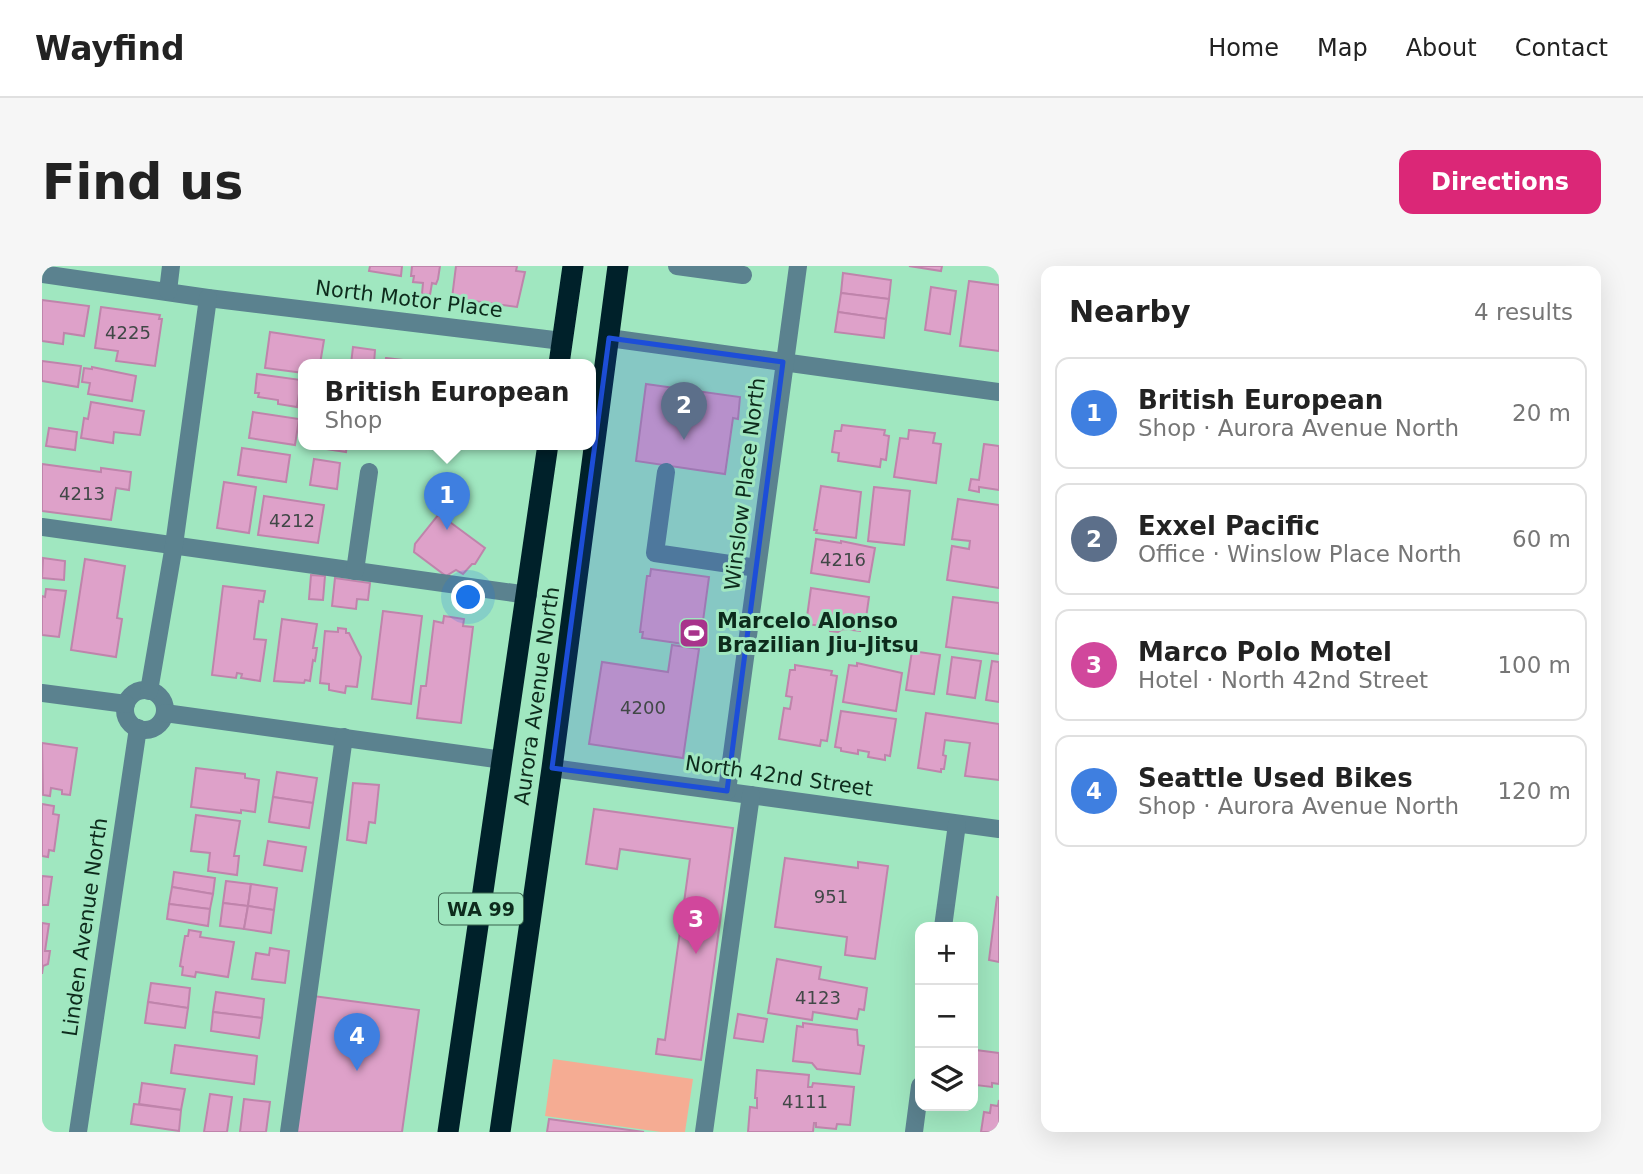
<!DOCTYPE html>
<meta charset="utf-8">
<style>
:root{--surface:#fff;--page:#f6f6f6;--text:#222;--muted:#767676;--line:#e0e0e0;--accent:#db2777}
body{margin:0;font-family:"DejaVu Sans",sans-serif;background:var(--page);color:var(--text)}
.controls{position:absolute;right:21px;bottom:21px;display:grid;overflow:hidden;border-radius:14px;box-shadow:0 7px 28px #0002}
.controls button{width:63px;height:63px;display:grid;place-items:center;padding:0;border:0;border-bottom:2px solid var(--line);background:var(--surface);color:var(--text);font:35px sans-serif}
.you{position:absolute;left:427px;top:332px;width:24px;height:24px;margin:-18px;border:5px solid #fff;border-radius:50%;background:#1a73e8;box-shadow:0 0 0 10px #1a73e833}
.badge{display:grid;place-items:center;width:46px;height:46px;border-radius:50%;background:var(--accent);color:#fff;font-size:23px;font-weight:700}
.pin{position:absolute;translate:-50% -58px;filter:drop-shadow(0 2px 4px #0008)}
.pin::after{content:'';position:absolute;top:37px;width:24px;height:21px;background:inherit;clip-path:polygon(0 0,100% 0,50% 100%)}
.popup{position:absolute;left:256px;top:93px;width:298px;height:91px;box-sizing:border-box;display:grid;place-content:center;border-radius:14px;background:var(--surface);filter:drop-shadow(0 2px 5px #0005);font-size:23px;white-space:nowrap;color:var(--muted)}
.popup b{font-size:26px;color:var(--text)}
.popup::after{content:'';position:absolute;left:50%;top:100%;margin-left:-14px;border:14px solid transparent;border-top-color:var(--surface)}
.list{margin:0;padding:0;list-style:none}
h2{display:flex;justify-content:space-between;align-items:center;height:91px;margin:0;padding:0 28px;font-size:30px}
h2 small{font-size:23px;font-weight:400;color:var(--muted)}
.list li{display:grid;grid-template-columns:46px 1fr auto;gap:21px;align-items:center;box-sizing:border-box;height:112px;margin:0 14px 14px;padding:0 14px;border:2px solid var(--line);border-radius:14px}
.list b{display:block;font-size:26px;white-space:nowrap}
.list p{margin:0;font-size:23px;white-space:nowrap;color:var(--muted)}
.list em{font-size:23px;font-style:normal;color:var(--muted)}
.icon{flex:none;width:38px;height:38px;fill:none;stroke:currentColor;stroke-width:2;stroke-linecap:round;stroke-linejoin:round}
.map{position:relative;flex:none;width:957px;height:866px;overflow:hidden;border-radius:14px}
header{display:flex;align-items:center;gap:42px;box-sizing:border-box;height:98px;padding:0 35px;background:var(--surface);border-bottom:2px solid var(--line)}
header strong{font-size:33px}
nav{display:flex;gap:38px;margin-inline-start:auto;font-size:24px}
.intro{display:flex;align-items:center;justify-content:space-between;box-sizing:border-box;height:168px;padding:0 42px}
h1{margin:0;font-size:49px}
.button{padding:18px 32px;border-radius:14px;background:var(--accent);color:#fff;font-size:24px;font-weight:700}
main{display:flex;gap:42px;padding:0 42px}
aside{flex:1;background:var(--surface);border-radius:14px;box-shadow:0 7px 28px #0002}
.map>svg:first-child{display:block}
.green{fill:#f5ac93}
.building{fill:#dea1c9;stroke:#bf84ab;stroke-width:2}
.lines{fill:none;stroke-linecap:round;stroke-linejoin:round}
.minor{stroke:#5b828f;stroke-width:18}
.highway{stroke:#00212a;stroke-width:21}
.marked{fill:#1d4ed8;fill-opacity:0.2;stroke:#1d4ed8;stroke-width:5;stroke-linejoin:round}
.labels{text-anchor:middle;stroke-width:6;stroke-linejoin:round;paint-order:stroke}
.number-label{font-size:18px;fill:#414847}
.shield{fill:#a0e7c0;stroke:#39634d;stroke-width:2}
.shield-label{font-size:19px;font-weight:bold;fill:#0d2b1c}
.street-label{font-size:21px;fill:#0d2b1c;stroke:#a0e7c0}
.poi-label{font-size:21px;font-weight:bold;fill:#0d2b1c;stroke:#a0e7c0;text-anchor:start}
</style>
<header>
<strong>Wayfind</strong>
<nav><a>Home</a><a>Map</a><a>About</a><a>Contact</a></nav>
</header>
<div class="intro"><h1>Find us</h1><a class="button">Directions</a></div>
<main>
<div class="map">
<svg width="957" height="866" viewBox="0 0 957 866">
<rect width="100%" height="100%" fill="#a0e7c0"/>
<polygon class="green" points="511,793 651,813 643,866 619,866 503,850"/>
<g class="building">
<polygon points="328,0 360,0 359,10 327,5"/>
<polygon points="370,0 398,0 396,13 394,18 390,17 388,29 380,28 381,17 371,16 372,10 369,10"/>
<polygon points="414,0 475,0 474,5 483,6 475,41 410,32"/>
<polygon points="867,0 900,0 899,5"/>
<polygon points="801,7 849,14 847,33 799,27"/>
<polygon points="927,15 957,19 957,85 918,80"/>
<polygon points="889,21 914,25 908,68 883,64"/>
<polygon points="799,27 847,33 844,53 796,46"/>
<polygon points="0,34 47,40 42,70 22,67 21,78 0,75"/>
<polygon points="59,41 118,49 117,53 120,53 113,100 74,95 76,85 53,82"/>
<polygon points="796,46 844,53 842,72 793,66"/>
<polygon points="228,66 282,74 278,98 262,98 262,107 223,102"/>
<polygon points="311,81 333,84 332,98 309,98"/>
<polygon points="344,92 386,97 386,98 343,98"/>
<polygon points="0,95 39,100 36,121 0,115"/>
<polygon points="50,101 94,110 90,135 46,128 48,117 40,116 42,102 50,103"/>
<polygon points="215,108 259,114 255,141 236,138 236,134 216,131 217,127 213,127"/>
<polygon points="604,118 698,131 696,153 691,152 683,208 594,195"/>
<polygon points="49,136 102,145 98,169 72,166 71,177 39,172 42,152 46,153"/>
<polygon points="211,146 257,153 253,179 207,172"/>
<polygon points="800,159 843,164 842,169 847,170 844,194 839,193 838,201 796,195 797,187 790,186 793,165 799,165"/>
<polygon points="7,162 35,166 33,184 4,180"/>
<polygon points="867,164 893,167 891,177 899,178 894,217 852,211 858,172 866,173"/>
<polygon points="266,178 305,178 304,186 265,180"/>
<polygon points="942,178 957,180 957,224 937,221 937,226 927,224 929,213 937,214"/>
<polygon points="200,182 248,189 244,216 196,209"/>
<polygon points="272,193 298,197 295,223 268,219"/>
<polygon points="0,198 59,206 59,202 89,206 87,224 74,222 69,254 0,245"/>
<polygon points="182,216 214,221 207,267 175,262"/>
<polygon points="779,220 819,226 814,272 774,267 775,264 772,264"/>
<polygon points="832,221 868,225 862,279 826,275"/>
<polygon points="222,230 282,239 276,277 216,269"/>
<polygon points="916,233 957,239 957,322 905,314 910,280 927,283 928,275 910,273"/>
<polygon points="397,248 443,282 433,298 430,298 421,308 414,304 404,310 372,286 373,278"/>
<polygon points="774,273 799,277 799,275 833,282 827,316 769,307"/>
<polygon points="1,292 23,295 22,314 0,312"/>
<polygon points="43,293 83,300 75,352 80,353 74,391 29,384"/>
<polygon points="609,303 667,311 658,377 642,375 642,378 600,372 601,366 598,366 605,310 608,310"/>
<polygon points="269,309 283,310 281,334 267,333"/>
<polygon points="293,312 328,317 326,334 315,333 314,343 290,340"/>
<polygon points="181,320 223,325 221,336 217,335 212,373 224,374 218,415 199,412 200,408 195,407 194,412 170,409"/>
<polygon points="769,322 827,331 824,352 827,353 825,363 818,362 818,365 801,363 796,366 788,365 787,361 764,358"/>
<polygon points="4,323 24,325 17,371 0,369 0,330 3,331"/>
<polygon points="911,331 957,337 957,388 904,381"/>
<polygon points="341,345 380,350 369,438 330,433"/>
<polygon points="402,350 422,353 421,360 431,361 419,457 375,452 379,420 384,420 392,355 401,357"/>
<polygon points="240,353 275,358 271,382 275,382 273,395 271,394 268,415 263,414 262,417 232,415"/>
<polygon points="296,362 304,363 304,367 307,367 319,391 315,421 304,420 303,427 287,424 287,418 278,417 283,365 296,366"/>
<polygon points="630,379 657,383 641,492 547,478 560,396 626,406"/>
<polygon points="870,385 898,389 892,428 864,424"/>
<polygon points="910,391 939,395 933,432 905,428"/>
<polygon points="950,395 957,396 957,436 944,434"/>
<polygon points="815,397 860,407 854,445 801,436 807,399 815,400"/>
<polygon points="753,399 790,405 789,409 795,410 785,475 779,474 778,480 737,473 742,442 748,443 750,431 744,430 748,404 753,404"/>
<polygon points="799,445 854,453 848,490 843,489 843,494 826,491 827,486 816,484 816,488 799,485 799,482 793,481"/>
<polygon points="884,447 957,458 957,514 923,510 928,477 903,474 901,489 904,490 902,503 899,503 899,506 876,502"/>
<polygon points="0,477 35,482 28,529 20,528 20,524 9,522 8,530 1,529"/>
<polygon points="154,502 203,508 203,512 217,514 213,546 199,544 199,547 149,541"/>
<polygon points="235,506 275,512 271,537 231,531"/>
<polygon points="311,517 337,519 333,557 327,556 324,577 305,574"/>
<polygon points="231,531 271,537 267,562 227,556"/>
<polygon points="0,538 12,540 11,548 17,549 12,585 7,584 6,591 0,590"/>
<polygon points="552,543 691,562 659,794 614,788 616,773 623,774 648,593 578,583 575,603 544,598"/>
<polygon points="154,549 198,555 192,590 197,590 195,609 166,605 168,587 149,585"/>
<polygon points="226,575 264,581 260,605 222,599"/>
<polygon points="743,592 816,602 816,596 846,600 833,693 803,689 805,671 733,661"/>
<polygon points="132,606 173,612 171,628 130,621"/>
<polygon points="0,610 10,611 6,639 0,639"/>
<polygon points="184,615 209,618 206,640 181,637"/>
<polygon points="209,618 235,622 232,644 206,640"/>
<polygon points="130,621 171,628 168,643 127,638"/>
<polygon points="955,631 957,632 957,696 947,694"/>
<polygon points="181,637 206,640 202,663 178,660"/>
<polygon points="127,638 168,643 166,660 125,653"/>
<polygon points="206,640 232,644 229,667 202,663"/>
<polygon points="0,657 7,658 3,685 8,685 6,698 1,700 0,708"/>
<polygon points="147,664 159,666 158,671 192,676 186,711 154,706 153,711 140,709 141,701 138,700 143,670 146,670"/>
<polygon points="228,682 247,685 243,717 210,713 214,687 227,689"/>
<polygon points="735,693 779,701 777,713 825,722 822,744 817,743 815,753 771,746 770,754 726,747"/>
<polygon points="109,717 148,722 146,742 106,736"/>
<polygon points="174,726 222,733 220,752 171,746"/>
<polygon points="271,730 377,744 360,866 252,866"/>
<polygon points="106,736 146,742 143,762 103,757"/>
<polygon points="171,746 220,752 217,772 169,765"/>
<polygon points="696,748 725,753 721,776 692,772"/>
<polygon points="761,757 815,764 816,779 822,780 818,808 775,803 770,797 751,795 755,760 761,761"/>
<polygon points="133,779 215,790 212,818 129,807"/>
<polygon points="934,784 957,787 957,818 950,817 950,821 933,819 935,804 932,803"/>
<polygon points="715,804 767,809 766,821 770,821 771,817 812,821 808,859 795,858 794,863 774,861 774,857 772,857 771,866 706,866 708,841 715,842 715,832 713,832"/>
<polygon points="100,817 143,823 139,844 97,838"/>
<polygon points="168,828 190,831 185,866 162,866"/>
<polygon points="202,833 228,836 224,866 198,866"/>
<polygon points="957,834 957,866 939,866 942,846 948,847 949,839 956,840"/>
<polygon points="92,838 139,844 137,865 89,858"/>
<polygon points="507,853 602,866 505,866"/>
</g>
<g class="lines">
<g class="minor">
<polyline points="635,0 701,9"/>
<polyline points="0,8 166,32 520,75"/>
<polyline points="126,25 129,0"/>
<polyline points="567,72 957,126"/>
<polyline points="624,206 613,287 715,302"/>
<polyline points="0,261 486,329"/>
<polyline points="313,305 327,206"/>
<circle cx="103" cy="444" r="20"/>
<polyline points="107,425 132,279 166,32"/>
<polyline points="0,427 84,438"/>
<polyline points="123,447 461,494"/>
<polyline points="510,502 957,563"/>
<polyline points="685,525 756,0"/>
<polyline points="901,661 915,558"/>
<polyline points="36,866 96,462"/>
<polyline points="247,866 302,471"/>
<polyline points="662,866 709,529"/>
<polyline points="872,866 878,820"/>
</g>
<g class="highway">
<polyline points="517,98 531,0"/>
<polyline points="406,866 506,178"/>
<polyline points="458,866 510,502 576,0"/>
</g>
</g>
<path class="marked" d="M567,72l174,24 -56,429 -175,-23z"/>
<defs>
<g id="stadium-square" transform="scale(1.575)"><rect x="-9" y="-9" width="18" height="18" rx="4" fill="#a8338b" stroke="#a0e7c0"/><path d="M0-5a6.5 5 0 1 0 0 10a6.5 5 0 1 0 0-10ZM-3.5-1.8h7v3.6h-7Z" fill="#fff"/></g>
</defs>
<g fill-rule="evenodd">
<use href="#stadium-square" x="652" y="367"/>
</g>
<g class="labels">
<g class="number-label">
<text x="86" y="73">4225</text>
<text x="40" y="234">4213</text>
<text x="250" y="261">4212</text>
<text x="801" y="300">4216</text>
<text x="601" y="448">4200</text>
<text x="789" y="637">951</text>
<text x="776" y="738">4123</text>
<text x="763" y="842">4111</text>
</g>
<rect class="shield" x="397" y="627.5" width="84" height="31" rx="5"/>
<g class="shield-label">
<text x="439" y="650">WA 99</text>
</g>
<g class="street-label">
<text transform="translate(367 33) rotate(7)" y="7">North Motor Place</text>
<text transform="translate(703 218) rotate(-83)" y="7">Winslow Place North</text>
<text transform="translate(495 430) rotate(-82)" y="7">Aurora Avenue North</text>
<text transform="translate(737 510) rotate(8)" y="7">North 42nd Street</text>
<text transform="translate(43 661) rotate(-82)" y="7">Linden Avenue North</text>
</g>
<g class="poi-label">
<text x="675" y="362">Marcelo Alonso<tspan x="675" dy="24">Brazilian Jiu-Jitsu</tspan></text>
</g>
</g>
</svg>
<div class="controls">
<button>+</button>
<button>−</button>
<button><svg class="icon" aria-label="layers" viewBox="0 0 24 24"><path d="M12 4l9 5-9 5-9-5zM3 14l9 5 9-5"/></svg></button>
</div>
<div class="you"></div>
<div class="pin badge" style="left:405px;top:264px;background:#3f7fe0">1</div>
<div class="popup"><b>British European</b>Shop</div>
<div class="pin badge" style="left:642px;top:174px;background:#5c6f8a">2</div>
<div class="pin badge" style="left:654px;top:688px;background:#d1479c">3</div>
<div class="pin badge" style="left:315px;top:805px;background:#3f7fe0">4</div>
</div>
<aside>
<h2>Nearby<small>4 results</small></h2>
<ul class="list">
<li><span class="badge" style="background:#3f7fe0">1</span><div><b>British European</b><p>Shop · Aurora Avenue North</p></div><em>20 m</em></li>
<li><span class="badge" style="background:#5c6f8a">2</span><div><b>Exxel Pacific</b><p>Office · Winslow Place North</p></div><em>60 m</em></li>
<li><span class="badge" style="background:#d1479c">3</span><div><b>Marco Polo Motel</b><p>Hotel · North 42nd Street</p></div><em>100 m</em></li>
<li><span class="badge" style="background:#3f7fe0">4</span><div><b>Seattle Used Bikes</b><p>Shop · Aurora Avenue North</p></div><em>120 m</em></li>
</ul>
</aside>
</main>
